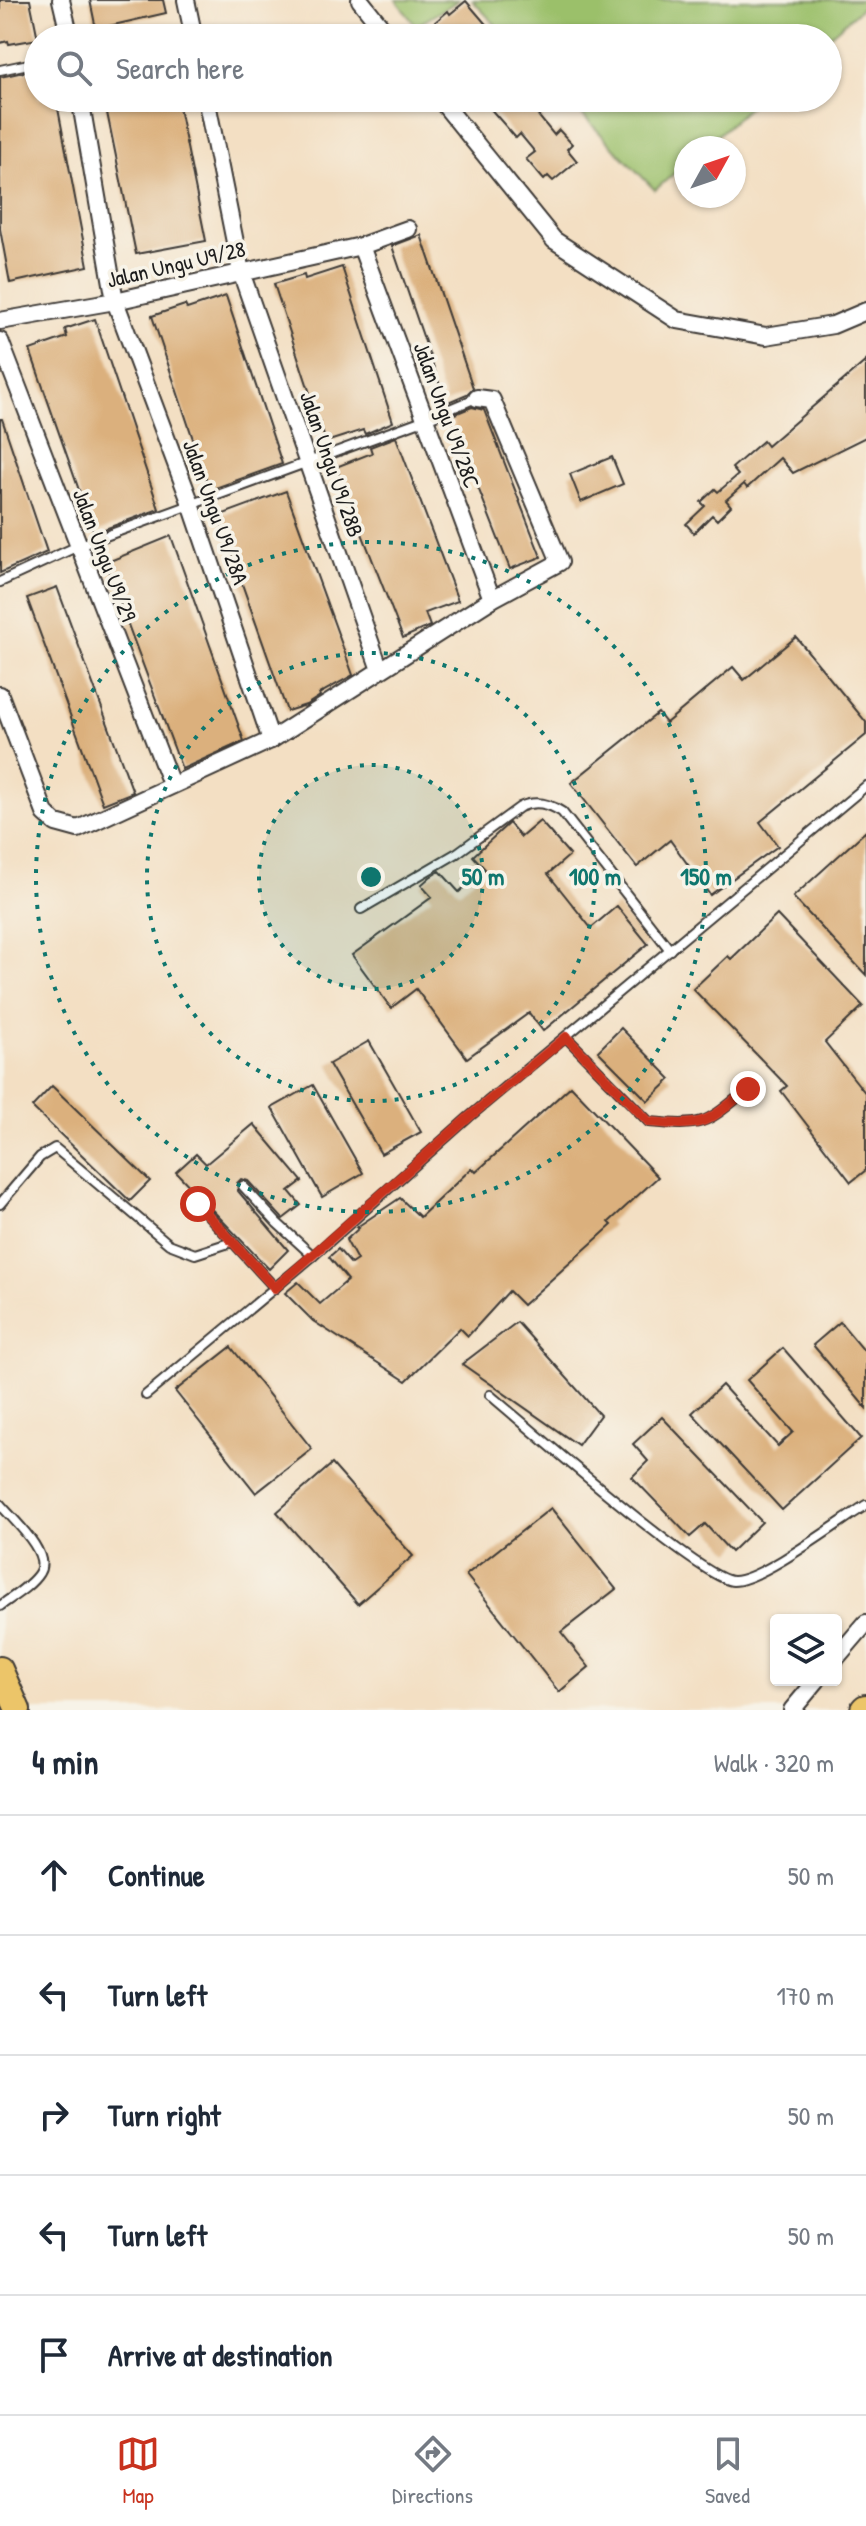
<!DOCTYPE html>
<meta charset="utf-8">
<style>
:root{--surface:#fff;--page:#f2f2f3;--text:#1f2937;--muted:#747a83;--line:#e0e1e3;--accent:#c8321e}
body{margin:0;font-family:"Patrick Hand",sans-serif;background:var(--page);color:var(--text)}
.controls{position:absolute;right:24px;bottom:24px;display:grid;overflow:hidden;border-radius:8px;box-shadow:0 2px 6px #0004}
.controls button{width:72px;height:72px;display:grid;place-items:center;padding:0;border:0;border-bottom:2px solid var(--line);background:var(--surface);color:var(--text);font:40px sans-serif}
.compass{position:absolute;left:674px;top:136px;width:72px;height:72px;border-radius:50%;background:var(--surface);box-shadow:0 2px 6px #0004;rotate:50deg}
.stop{position:absolute;width:24px;height:24px;margin:-18px;border:6px solid #c8321e;border-radius:50%;background:#fff}
.stop.end{background:#c8321e;border-color:#fff;box-shadow:0 2px 8px #0008}
.list{margin:0;padding:0;list-style:none}
h2{display:flex;justify-content:space-between;align-items:center;height:104px;margin:0;padding:0 32px;font-size:34px}
h2 small{font-size:26px;font-weight:400;color:var(--muted)}
.list li{display:grid;grid-template-columns:52px 1fr auto;gap:24px;align-items:center;box-sizing:border-box;height:120px;padding:0 32px;border-top:2px solid var(--line)}
.list b{display:block;font-size:30px;white-space:nowrap}
.list em{font-size:26px;font-style:normal;color:var(--muted)}
.icon{flex:none;width:44px;height:44px;fill:none;stroke:currentColor;stroke-width:2;stroke-linecap:round;stroke-linejoin:round}
.map{position:relative;flex:none;width:866px;height:1710px;overflow:hidden}
.search{position:absolute;background:var(--surface);box-shadow:0 2px 6px #0004;left:24px;right:24px;top:24px;height:88px;display:flex;align-items:center;gap:20px;box-sizing:border-box;padding:0 28px;border-radius:44px;color:var(--muted);font-size:30px}
.sheet{height:704px;background:var(--surface)}
nav{display:flex;justify-content:space-around;align-items:center;box-sizing:border-box;height:112px;border-top:2px solid var(--line);background:var(--surface);font-size:22px;color:var(--muted)}
nav a{display:grid;justify-items:center;gap:4px}
nav .on{color:var(--accent)}
.map>svg:first-child{display:block}
.green{fill:#9bc06a;stroke:#5c6e43;stroke-width:2}
.building{fill:#dbb07d}
.lines{fill:none;stroke-linecap:round;stroke-linejoin:round}
.lane-casing{stroke:#3c3935;stroke-width:12}
.street-casing{stroke:#3c3935;stroke-width:20}
.primary-casing{stroke:#3c3935;stroke-width:28}
.highway-casing{stroke:#3c3935;stroke-width:32}
.lane{stroke:#fff;stroke-width:8}
.street{stroke:#fff;stroke-width:16}
.primary{stroke:#ecc569;stroke-width:24}
.highway{stroke:#ecc569;stroke-width:28}
.route{stroke:#c8321e;stroke-width:10}
.ring{fill:none;stroke:#0f766e;stroke-width:4;stroke-dasharray:4 8}
.labels{text-anchor:middle;stroke-width:7;stroke-linejoin:round;paint-order:stroke}
.street-label{font-size:22px;fill:#1c1c1c;stroke:#f7f3e8}
.centre{fill:#0f766e;stroke:#f7f3e8;stroke-width:4}
.ring-label{font-size:24px;text-anchor:middle;font-weight:bold;fill:#0f766e;stroke:#f7f3e8;stroke-width:7;stroke-linejoin:round;paint-order:stroke}
</style>
<div class="map">
<svg width="866" height="1710" viewBox="0 0 866 1710">
<rect width="100%" height="100%" fill="#f7f3e8"/>
<filter id="ink" filterUnits="userSpaceOnUse"><feTurbulence type="fractalNoise" baseFrequency=".0125" numOctaves="2"/><feDisplacementMap in="SourceGraphic" scale="16" xChannelSelector="R" yChannelSelector="G"/><feConvolveMatrix kernelMatrix="1 2 1 2 8 2 1 2 1" color-interpolation-filters="sRGB"/></filter>
<filter id="wash" filterUnits="userSpaceOnUse"><feTurbulence type="fractalNoise" baseFrequency=".006" numOctaves="4" result="noise"/><feDisplacementMap in="SourceGraphic" scale="32" xChannelSelector="R" yChannelSelector="G"/><feGaussianBlur stdDeviation="1.8" result="paint"/><feColorMatrix in="noise" values="0 0 0 0 0 0 0 0 0 0 0 0 0 0 0 0 0 1.4 0 .05"/><feComposite in="paint" operator="in"/></filter>
<g filter="url(#wash)">
<rect width="100%" height="100%" fill="#f3dfc3"/>
<g class="green">
<polygon points="396,0 459,0 416,26"/>
<polygon points="472,0 866,0 866,4 827,38 508,38"/>
<polygon points="566,98 759,98 703,148 686,148 686,163 655,190"/>
</g>
<g id="blocks">
<g class="building">
<polygon points="0,0 30,0 38,39 9,44 8,41 0,43"/>
<polygon points="90,0 163,0 166,13 96,29"/>
<polygon points="466,1 490,29 480,38 437,38 428,28 448,11 450,14"/>
<polygon points="38,69 38,98 56,98 88,266 10,283 0,229 0,77"/>
<polygon points="104,98 177,98 206,241 136,254"/>
<polygon points="481,98 530,98 540,110 536,113 554,135 559,130 572,144 567,149 577,161 553,181 548,176 544,180 526,159 535,152 520,134 516,138"/>
<polygon points="421,235 473,388 467,394 446,403 392,246"/>
<polygon points="342,267 393,422 365,434 363,430 326,442 274,284 304,275 305,279"/>
<polygon points="226,296 282,464 210,490 152,316 185,305 187,309"/>
<polygon points="95,319 159,509 94,533 30,350 67,337 65,329"/>
<polygon points="866,361 866,437 793,473 780,458 747,488 744,484 726,500 731,506 717,520 712,515 694,533 686,524 705,506 701,502 715,489 718,492 738,475 732,468 763,441 767,446"/>
<polygon points="472,407 484,410 541,557 510,569 450,416"/>
<polygon points="0,419 2,419 47,552 0,573"/>
<polygon points="396,437 458,601 425,613 430,626 403,638 336,467 372,453 370,447"/>
<polygon points="612,457 623,484 581,502 570,474"/>
<polygon points="286,491 353,675 319,694 320,696 306,705 287,711 218,516"/>
<polygon points="171,536 244,741 182,769 105,563"/>
<polygon points="57,587 133,792 103,804 27,598"/>
<polygon points="796,637 866,722 866,735 760,822 778,846 710,895 670,840 637,867 571,783 658,713 666,723 733,667 744,680"/>
<polygon points="540,821 570,855 548,874 591,928 617,906 648,944 543,1031 529,1013 467,1058 416,989 391,1008 352,955 432,897 421,885 430,877 440,871 459,892 485,869 473,856 509,823 521,837"/>
<polygon points="866,831 866,975 793,897"/>
<polygon points="777,915 863,1006 825,1042 866,1094 866,1170 851,1182 781,1091 787,1086 693,989 728,956 731,959"/>
<polygon points="621,1028 671,1079 648,1101 598,1051"/>
<polygon points="369,1041 421,1132 381,1154 329,1064"/>
<polygon points="313,1085 363,1173 322,1197 272,1108"/>
<polygon points="52,1086 150,1181 130,1201 32,1107"/>
<polygon points="571,1086 658,1177 609,1222 612,1225 523,1305 509,1291 468,1336 460,1328 406,1381 313,1321 285,1293 298,1282 320,1304 348,1280 329,1257 338,1249 351,1264 357,1260 346,1240 359,1228 357,1227 400,1198 420,1217 472,1168 476,1172"/>
<polygon points="254,1124 302,1181 289,1191 301,1205 283,1219 248,1181 241,1179 237,1183 238,1191 288,1250 269,1269 176,1172 196,1154 206,1164"/>
<polygon points="517,1322 600,1415 578,1445 462,1364"/>
<polygon points="840,1322 866,1353 866,1408 813,1345"/>
<polygon points="231,1347 312,1449 256,1493 175,1391"/>
<polygon points="783,1348 861,1438 782,1510 692,1413 722,1385 778,1446 793,1432 747,1380"/>
<polygon points="662,1417 762,1522 731,1552 705,1524 690,1537 632,1477 648,1461 633,1444"/>
<polygon points="332,1464 413,1556 358,1604 277,1512"/>
<polygon points="551,1508 616,1589 561,1632 589,1667 559,1692 466,1575"/>
</g>
</g>
</g>
<g filter="url(#ink)">
<use href="#blocks" fill-opacity="0" stroke="#3c3935" stroke-width="2"/>
<g class="lines">
<g class="lane-casing">
<g id="lane">
<polyline points="162,38 193,32"/>
<polyline points="0,70 38,62"/>
<polyline points="0,582 78,546 426,419 476,398"/>
<path d="M361,909l96,-56 63,-46c15,-7 28,-4 42,5l108,138"/>
<path d="M566,1037l83,85c57,5 56,2 99,-33"/>
<polyline points="243,1186 277,1223 313,1256"/>
<polyline points="0,1204 40,1157 55,1148 169,1244 195,1254 232,1242"/>
<polyline points="198,1204 275,1288"/>
<polyline points="146,1395 313,1256 469,1117 866,786"/>
<path d="M490,1395c35,29 213,186 243,186 28,0 106,-59 133,-76"/>
<path d="M0,1504c11,14 52,49 39,69 -8,13 -27,24 -39,33"/>
</g>
</g>
<g class="street-casing">
<g id="street">
<polyline points="61,0 70,38"/>
<polyline points="186,0 194,38"/>
<polyline points="360,0 390,38"/>
<polyline points="80,98 115,301 191,504 271,740"/>
<polyline points="206,98 241,272 380,670"/>
<polyline points="439,98 554,240 677,320 766,336 833,325 866,311"/>
<polyline points="361,246 492,599"/>
<polyline points="0,321 115,301 361,246 408,229"/>
<polyline points="0,341 171,784"/>
<polyline points="0,695 45,813 56,823 78,829 271,740 492,599 560,562 492,400 477,398"/>
<polyline points="836,1658 866,1623"/>
<polyline points="792,1710 817,1680"/>
</g>
</g>
<g class="primary-casing">
<polyline id="primary" points="0,1669 18,1710"/>
</g>
<g class="highway-casing">
<polyline id="highway" points="865,1710 866,1709"/>
</g>
<use href="#lane" class="lane"/>
<use href="#street" class="street"/>
<use href="#primary" class="primary"/>
<use href="#highway" class="highway"/>
</g>
</g>
<g class="lines" filter="url(#ink)">
<path class="route" d="M198,1204l77,84 194,-171 97,-80 83,85c57,5 56,2 99,-33"/>
</g>
<circle cx="371" cy="877" r="112" fill="#0f766e" fill-opacity=".12"/>
<g class="ring">
<circle cx="371" cy="877" r="112"/>
<circle cx="371" cy="877" r="224"/>
<circle cx="371" cy="877" r="335"/>
</g>
<g class="labels">
<g class="street-label">
<text transform="translate(176 264) rotate(-13)" y="8">Jalan Ungu U9/28</text>
<text transform="translate(447 415) rotate(70)" y="8">Jalan Ungu U9/28C</text>
<text transform="translate(332 464) rotate(71)" y="8">Jalan Ungu U9/28B</text>
<text transform="translate(216 512) rotate(70)" y="8">Jalan Ungu U9/28A</text>
<text transform="translate(105 555) rotate(69)" y="8">Jalan Ungu U9/29</text>
</g>
</g>
<circle cx="371" cy="877" r="12" class="centre"/>
<g class="ring-label">
<text x="483" y="885">50 m</text>
<text x="595" y="885">100 m</text>
<text x="706" y="885">150 m</text>
</g>
</svg>
<div class="controls">
<button><svg class="icon" aria-label="layers" viewBox="0 0 24 24"><path d="M12 4l9 5-9 5-9-5zM3 14l9 5 9-5"/></svg></button>
</div>
<svg class="compass" viewBox="-18 -18 36 36"><path d="M0-13l5 13h-10z" fill="#e53935"/><path d="M0 13l5-13h-10z" fill="#747a83"/></svg>
<div class="stop" style="left:198px;top:1204px"></div>
<div class="stop end" style="left:748px;top:1089px"></div>
<div class="search"><svg class="icon" aria-label="search" viewBox="0 0 24 24"><circle cx="10" cy="10" r="6"/><path d="M15 15l6 6"/></svg>Search here</div>
</div>
<section class="sheet">
<h2>4 min<small>Walk · 320 m</small></h2>
<ul class="list">
<li><svg class="icon" aria-label="ahead" viewBox="0 0 24 24"><path d="M12 20V5M6 11l6-6 6 6"/></svg><div><b>Continue</b></div><em>50 m</em></li>
<li><svg class="icon" aria-label="left" viewBox="0 0 24 24"><path d="M17 20v-9H6M10 6l-5 5 5 5"/></svg><div><b>Turn left</b></div><em>170 m</em></li>
<li><svg class="icon" aria-label="right" viewBox="0 0 24 24"><path d="M7 20v-9h11M14 6l5 5-5 5"/></svg><div><b>Turn right</b></div><em>50 m</em></li>
<li><svg class="icon" aria-label="left" viewBox="0 0 24 24"><path d="M17 20v-9H6M10 6l-5 5 5 5"/></svg><div><b>Turn left</b></div><em>50 m</em></li>
<li><svg class="icon" aria-label="arrive" viewBox="0 0 24 24"><path d="M6 21V4h12l-3 4 3 4H6"/></svg><div><b>Arrive at destination</b></div></li>
</ul>
</section>
<nav>
<a class="on"><svg class="icon" aria-label="map" viewBox="0 0 24 24"><path d="M3 6l6-2 6 2 6-2v14l-6 2-6-2-6 2zM9 4v14M15 6v14"/></svg>Map</a>
<a><svg class="icon" aria-label="directions" viewBox="0 0 24 24"><path d="M12 3l9 9-9 9-9-9zM9 14v-3h6M13 9l2 2-2 2"/></svg>Directions</a>
<a><svg class="icon" aria-label="saved" viewBox="0 0 24 24"><path d="M7 4h10v16l-5-4-5 4z"/></svg>Saved</a>
</nav>
